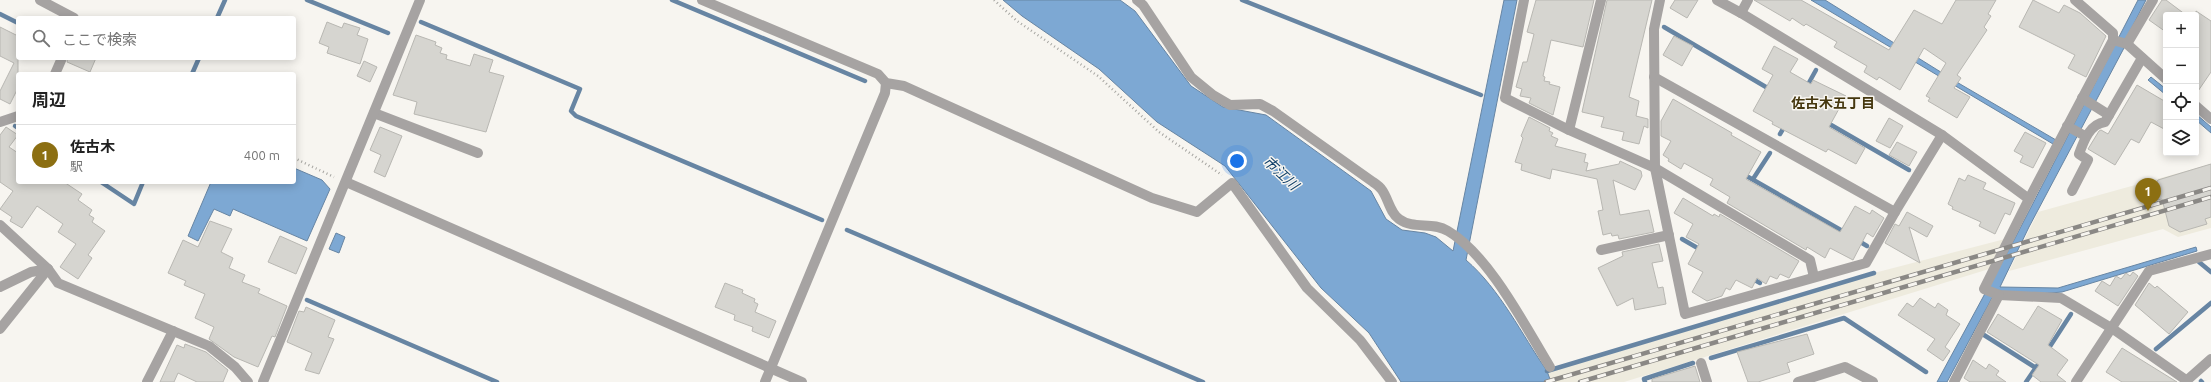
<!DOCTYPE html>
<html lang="ja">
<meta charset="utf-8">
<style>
:root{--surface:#fff;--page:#f6f6f6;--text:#222;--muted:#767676;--line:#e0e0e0;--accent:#8c6f12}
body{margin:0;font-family:Ubuntu,"Noto Sans JP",sans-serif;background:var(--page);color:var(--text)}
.controls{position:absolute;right:12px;top:12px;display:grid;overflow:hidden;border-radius:4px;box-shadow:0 2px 10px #0003}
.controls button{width:36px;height:36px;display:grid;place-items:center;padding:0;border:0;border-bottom:1px solid var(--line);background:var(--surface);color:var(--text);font:20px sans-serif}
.you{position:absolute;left:1237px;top:161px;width:14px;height:14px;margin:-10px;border:3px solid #fff;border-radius:50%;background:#1a73e8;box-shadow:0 0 0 6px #1a73e833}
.badge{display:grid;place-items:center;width:26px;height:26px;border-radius:50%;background:var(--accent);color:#fff;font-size:13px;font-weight:700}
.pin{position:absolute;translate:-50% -33px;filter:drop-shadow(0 1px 2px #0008)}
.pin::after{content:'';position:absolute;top:21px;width:14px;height:12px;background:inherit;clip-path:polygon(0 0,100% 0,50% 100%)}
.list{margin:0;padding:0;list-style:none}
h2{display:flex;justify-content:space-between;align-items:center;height:52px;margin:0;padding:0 16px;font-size:17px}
h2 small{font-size:13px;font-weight:400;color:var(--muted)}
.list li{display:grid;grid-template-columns:26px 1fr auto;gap:12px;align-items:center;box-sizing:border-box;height:60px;padding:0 16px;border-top:1px solid var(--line)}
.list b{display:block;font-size:15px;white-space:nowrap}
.list p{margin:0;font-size:13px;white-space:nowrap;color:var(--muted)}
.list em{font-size:13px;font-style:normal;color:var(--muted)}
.icon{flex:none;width:22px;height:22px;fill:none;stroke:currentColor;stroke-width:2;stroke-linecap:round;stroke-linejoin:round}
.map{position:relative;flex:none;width:2211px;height:382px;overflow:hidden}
.search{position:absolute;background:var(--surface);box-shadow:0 2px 10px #0003;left:16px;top:16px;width:280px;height:44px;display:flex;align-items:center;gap:10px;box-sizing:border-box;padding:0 14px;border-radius:4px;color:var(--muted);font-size:15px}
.panel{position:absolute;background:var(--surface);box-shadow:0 2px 10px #0003;left:16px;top:72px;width:280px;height:112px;border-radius:4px}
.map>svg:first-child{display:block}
.built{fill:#eeebde}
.water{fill:#7da8d3;stroke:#6785a3}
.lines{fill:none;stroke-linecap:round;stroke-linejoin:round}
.stream{stroke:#6785a3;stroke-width:4.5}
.building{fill:#d6d5d0;stroke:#b8b7b2}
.path{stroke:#a6a5a1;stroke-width:2.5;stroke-dasharray:1 3;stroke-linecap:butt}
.minor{stroke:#a6a3a2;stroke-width:10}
.rail-casing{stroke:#8a8885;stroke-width:4.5}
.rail{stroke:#f7f5f0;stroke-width:3;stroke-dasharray:9;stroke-linecap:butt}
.labels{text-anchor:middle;stroke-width:3;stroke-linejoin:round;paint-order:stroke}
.neighbourhood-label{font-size:14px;font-weight:bold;fill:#45370e;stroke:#f7f5f0}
.water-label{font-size:14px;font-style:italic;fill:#104069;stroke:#f7f5f0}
</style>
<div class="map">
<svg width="2211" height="382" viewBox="0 0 2211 382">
<rect width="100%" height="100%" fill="#f7f5f0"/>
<g class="built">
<polygon points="2211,164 2211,228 2178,237 2163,229 2009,271 2038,212"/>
<polygon points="2005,239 2014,240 2002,265 1624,382 1551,382 1547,371 1874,273"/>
</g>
<g class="water">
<path d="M1003,0h117l15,11 56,75 32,21 43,8 105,76 15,28 16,11 23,3 11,4 17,14 51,-251h13l-51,260c34,29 56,75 81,111l4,11h-150l-32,-49 -48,-45 -96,-122 -68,-44 -58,-53 -77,-53z"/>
<polygon points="1811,0 1825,0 1960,84 2056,140 2053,144"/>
<polygon points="2138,0 2146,0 2127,37 2124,48 2029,227 2000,287 2058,288 2196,247 2197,251 2062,292 1992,298 1947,382 1937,382 2014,240"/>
<polygon points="2151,77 2166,89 2166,95 2148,80"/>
<polygon points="2196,114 2211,127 2211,133 2196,120"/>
<polygon points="294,168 322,180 330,189 307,241 233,209 230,216 214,209 198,241 188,236 211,182 294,182"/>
<polygon points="336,233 345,237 339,253 329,249"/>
</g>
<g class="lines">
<g class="stream">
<polyline points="307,0 388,33"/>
<polyline points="672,0 865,81"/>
<polyline points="1242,0 1481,95"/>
<polyline points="0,14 18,23"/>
<polyline points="217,18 225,0"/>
<polyline points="421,22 580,89 571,111 576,116 822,220"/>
<polyline points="1664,27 1771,90"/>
<polyline points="192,74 199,58"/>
<polyline points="1806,88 1816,70"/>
<polyline points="1826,122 1909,170"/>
<polyline points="15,126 18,128"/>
<polyline points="1780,134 1786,124"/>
<polyline points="1743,174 1846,233"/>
<polyline points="1753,179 1770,153"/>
<polyline points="101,182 134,204 143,182"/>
<polyline points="847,230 1203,382"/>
<polyline points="1682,239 1701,250"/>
<polyline points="1857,240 1867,246"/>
<polyline points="2199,262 2211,272"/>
<polyline points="1751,278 1760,283"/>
<polyline points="307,300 497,382"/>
<polyline points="1984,335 2036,368"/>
<polyline points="2156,349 2211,303"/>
<polyline points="2047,351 2071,314"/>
<polyline points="1711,358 1844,318 1926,372"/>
<polyline points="1547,371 1874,273"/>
<polyline points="2201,381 2202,382"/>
<polyline points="1645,382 1644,379 1693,363"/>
<polyline points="2026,382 2041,360"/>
</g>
</g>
<g class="building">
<polygon points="1536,0 1594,0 1583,47 1551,40 1543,76 1545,77 1544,81 1550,82 1549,84 1560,87 1553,115 1529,103 1531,98 1520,96 1522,89 1516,87 1523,62 1527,62 1534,34 1527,32"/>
<polygon points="1607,0 1652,0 1629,97 1639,101 1636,116 1648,119 1648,128 1644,126 1639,144 1622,140 1624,132 1601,127 1604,117 1582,112"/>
<polygon points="1675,0 1698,0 1687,18 1670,8"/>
<polygon points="1754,0 1801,0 1889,50 1914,10 1942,24 1956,0 1996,0 1988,14 1991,16 1984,27 1987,30 1957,75 1961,78 1954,88 1970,97 1957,118 1928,101 1930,98 1926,96 1946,63 1924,48 1900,90 1879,77 1877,80 1864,72 1867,66 1834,47 1837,42 1806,24 1804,26 1792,18 1790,21"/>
<polygon points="2033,0 2059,13 2064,5 2080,13 2106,36 2086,77 2068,68 2075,55 2019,27"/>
<polygon points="2162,0 2166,0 2186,15 2166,15 2166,32 2149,20"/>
<polygon points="2196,11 2211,21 2211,72 2196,94"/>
<polygon points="327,22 342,28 344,23 360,28 357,35 368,39 360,64 327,53 329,47 319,43"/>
<polygon points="0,27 18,36 18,88 10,104 0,99 0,91 14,63 0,56"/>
<polygon points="416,35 436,42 435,45 442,48 440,53 447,55 446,59 470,66 474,54 493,60 489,72 504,76 486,132 414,114 417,102 393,95"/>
<polygon points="1674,36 1693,46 1682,66 1663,55"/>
<polygon points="1774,46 1798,59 1790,72 1811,84 1813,80 1846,96 1829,127 1865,148 1856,164 1828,149 1826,152 1772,124 1773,122 1753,111 1773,75 1762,69"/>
<polygon points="68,58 96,58 90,72 67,62"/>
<polygon points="364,61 377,67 370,82 357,76"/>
<polygon points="2137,85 2166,102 2166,130 2151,122 2139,143 2131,139 2115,165 2088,149 2099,131 2101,130 2108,134"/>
<polygon points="1673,99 1732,133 1731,135 1761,152 1746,179 1840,232 1855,206 1870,214 1872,210 1884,218 1873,237 1867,233 1853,260 1830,248 1825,258 1807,247 1806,250 1727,203 1730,197 1710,185 1713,179 1684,163 1681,169 1668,161 1669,159 1663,155 1671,141 1661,136 1661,121"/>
<polygon points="1529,117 1550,128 1549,131 1553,133 1551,136 1558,139 1555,146 1586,154 1584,162 1588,163 1586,171 1619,164 1620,161 1641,171 1642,176 1635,190 1613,180 1620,215 1649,210 1654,232 1619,239 1618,235 1612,236 1611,233 1603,235 1598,211 1603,210 1597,179 1552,169 1550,179 1521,170 1522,164 1515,162 1523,138 1521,136"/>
<polygon points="1889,118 1903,126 1890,148 1876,141"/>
<polygon points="6,127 18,135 9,147 18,153 18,182 64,182 82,194 78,200 92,210 89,215 94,218 92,222 105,231 88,255 92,258 78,279 60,267 76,244 58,232 63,224 37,206 22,228 10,221 12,217 0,209 13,191 0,182 0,135"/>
<polygon points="380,127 402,136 385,177 374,172 381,155 370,150"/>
<polygon points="2025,132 2046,143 2033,168 2020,162 2023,156 2014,151"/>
<polygon points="1897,142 1917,152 1909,166 1889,155"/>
<polygon points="2211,164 2211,217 2205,219 2207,224 2180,232 2169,226 2162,199 2157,200 2153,188 2158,180"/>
<polygon points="1968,175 1986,183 1983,189 2015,203 2010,215 2005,213 1995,234 1979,226 1981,222 1952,209 1953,207 1948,204 1959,178 1965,181"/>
<polygon points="1683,198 1713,216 1714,214 1719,217 1720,214 1799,261 1789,278 1780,274 1777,279 1770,276 1766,284 1757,278 1752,288 1736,280 1730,290 1726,288 1722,296 1707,301 1692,292 1703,272 1688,264 1699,244 1686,237 1693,224 1674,213"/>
<polygon points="1907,212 1933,226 1927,237 1909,227 1920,263 1885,243 1895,224 1899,226"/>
<polygon points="210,221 232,229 221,252 233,258 229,268 245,275 242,282 260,289 258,293 287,306 275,337 272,336 258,367 234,357 209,339 214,327 195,318 205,294 184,285 186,281 168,273 183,240 198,247"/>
<polygon points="280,236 307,248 296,274 268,262"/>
<polygon points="1659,244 1663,261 1652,263 1658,288 1663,287 1666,304 1635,310 1633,298 1617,306 1598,268 1623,256 1622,252"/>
<polygon points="2133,272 2138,276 2118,306 2095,291 2102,281 2110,286 2116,276 2121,279 2126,273 2130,276"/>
<polygon points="725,283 743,290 742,293 755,299 754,302 758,304 755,312 776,321 769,338 752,331 753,327 734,320 735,315 715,307"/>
<polygon points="2149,283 2155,288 2157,286 2188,312 2169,334 2135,305"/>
<polygon points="1920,298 1935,308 1938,303 1948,310 1946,315 1960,324 1945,347 1950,351 1943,361 1927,350 1935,339 1898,315 1907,303 1913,307"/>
<polygon points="2038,306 2062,320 2048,345 2068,360 2057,375 2066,382 2041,382 2032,375 2039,365 1987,332 1998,314 2023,330"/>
<polygon points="306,307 335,320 328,337 334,339 319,374 305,370 312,353 287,342 299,311 304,312"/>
<polygon points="1807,334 1814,354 1787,363 1790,372 1758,382 1748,382 1737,352"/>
<polygon points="185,344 206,352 228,370 223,382 197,382 178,373 174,382 160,382 177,345 184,348"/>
<polygon points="2122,348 2177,382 2122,382 2106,372"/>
<polygon points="1973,360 1986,369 1989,364 1999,371 1996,375 2006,382 1970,382 1964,378"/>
<polygon points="1695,366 1700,382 1652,382 1652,379"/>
</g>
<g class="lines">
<g class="path">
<polyline points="994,0 1017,21 1098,76 1159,132 1222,175"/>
<polyline points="294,158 334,177"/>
</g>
<g class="minor">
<polyline points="40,0 74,18"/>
<polyline points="702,0 878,74 886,83 904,86 1152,198 1197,212 1232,183 1307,288 1360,340 1392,382"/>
<path d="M1137,0l6,5 48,72 22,18 17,10 30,-1 13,7 100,71c3,2 7,5 9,8 6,8 8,23 17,29 15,11 33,2 49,12 41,24 77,95 102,136"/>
<polyline points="1524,0 1505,98 1569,130 1655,168 1810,260 1814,277"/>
<polyline points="1660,0 1654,29 1655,168 1685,314 1866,263 1895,212 1942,135"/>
<polyline points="1717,0 1741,13 1942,135 2029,199 2113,40 2127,44 2166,79"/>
<polyline points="2075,0 2113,33 2113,40"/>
<polyline points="1741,13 1748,0"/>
<polyline points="2127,44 2153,0"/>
<polyline points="55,74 62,58"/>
<polyline points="1654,77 1895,212"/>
<polyline points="2082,98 2109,115"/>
<polyline points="2196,106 2211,119"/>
<polyline points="374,113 478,153"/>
<polyline points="0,122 18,116"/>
<polyline points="2067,126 2085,136"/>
<polyline points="1569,130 1601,0"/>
<polyline points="346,182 802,382"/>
<path d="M2072,191l16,-31 -9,-6c5,-14 11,-30 26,-32l37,-64"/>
<polyline points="2029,199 1984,289 1999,295 2061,298 2113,329 2186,380"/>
<polyline points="0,225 48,269 58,283 209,346 235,367 248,382"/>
<polyline points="1601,250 1669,235"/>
<polyline points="0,287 31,272 48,269"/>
<polyline points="0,329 48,269"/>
<polyline points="1701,363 1707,382"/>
<polyline points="147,382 173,331"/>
<polyline points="263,382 420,0"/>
<polyline points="765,382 885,93 886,83"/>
<polyline points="1798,382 1845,367 1873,382"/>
<polyline points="1954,382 1999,295"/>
<polyline points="2076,382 2149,271 2211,254"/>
<polyline points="2185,382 2211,359"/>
</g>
<g class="rail-casing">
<g id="rail">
<polyline points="1546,382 2211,188"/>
<polyline points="1580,382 2211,197"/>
</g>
</g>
<use href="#rail" class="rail"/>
</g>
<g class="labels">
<g class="neighbourhood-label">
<text x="1833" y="108">佐古木五丁目</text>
</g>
<g class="water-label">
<text transform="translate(1281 173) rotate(43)" y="5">市江川</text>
</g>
</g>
</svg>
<div class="controls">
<button>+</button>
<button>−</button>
<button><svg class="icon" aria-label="locate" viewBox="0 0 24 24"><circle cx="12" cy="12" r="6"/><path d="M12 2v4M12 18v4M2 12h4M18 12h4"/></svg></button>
<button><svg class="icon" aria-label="layers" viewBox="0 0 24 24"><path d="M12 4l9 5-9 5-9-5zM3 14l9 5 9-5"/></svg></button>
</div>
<div class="you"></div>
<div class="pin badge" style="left:2148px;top:211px">1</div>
<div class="search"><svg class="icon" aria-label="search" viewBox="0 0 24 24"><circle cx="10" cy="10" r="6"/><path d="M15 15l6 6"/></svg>ここで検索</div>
<section class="panel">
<h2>周辺<small></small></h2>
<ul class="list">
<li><span class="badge">1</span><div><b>佐古木</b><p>駅</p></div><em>400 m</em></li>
</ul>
</section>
</div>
